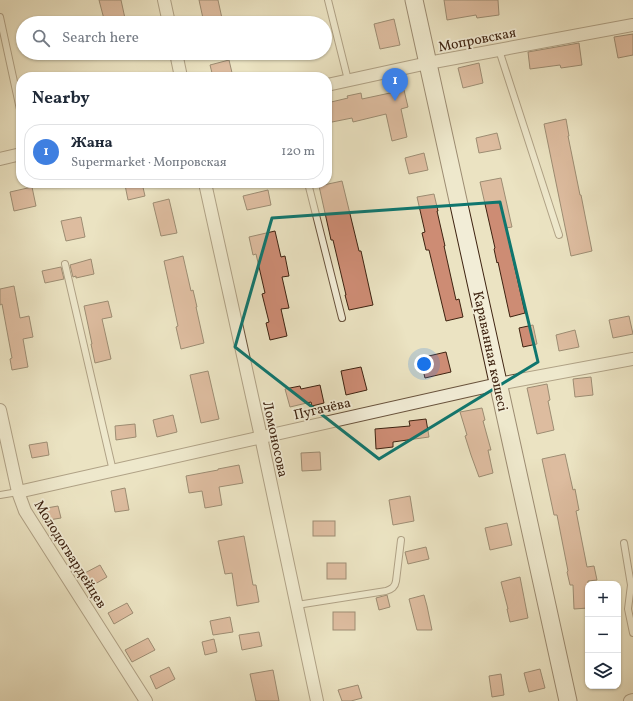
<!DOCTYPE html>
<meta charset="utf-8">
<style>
:root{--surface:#fff;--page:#f6f6f7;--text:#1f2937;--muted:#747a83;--line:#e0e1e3;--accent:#8f2418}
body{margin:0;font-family:Vollkorn,serif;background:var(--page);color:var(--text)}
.controls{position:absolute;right:12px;bottom:12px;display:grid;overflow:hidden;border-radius:8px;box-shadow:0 1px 3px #0004}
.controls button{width:36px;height:36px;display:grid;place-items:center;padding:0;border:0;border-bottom:1px solid var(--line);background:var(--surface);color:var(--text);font:20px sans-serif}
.you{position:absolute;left:424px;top:364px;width:14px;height:14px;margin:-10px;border:3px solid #fff;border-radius:50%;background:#1a73e8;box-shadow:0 0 0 6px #1a73e833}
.badge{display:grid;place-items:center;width:26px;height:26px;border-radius:50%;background:var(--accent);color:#fff;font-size:13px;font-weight:700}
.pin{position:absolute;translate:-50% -33px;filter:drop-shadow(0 1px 2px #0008)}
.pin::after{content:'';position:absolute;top:21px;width:14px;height:12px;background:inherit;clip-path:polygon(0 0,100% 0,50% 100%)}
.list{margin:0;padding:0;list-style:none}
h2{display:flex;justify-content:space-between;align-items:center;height:52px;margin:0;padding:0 16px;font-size:17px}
h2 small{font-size:13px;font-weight:400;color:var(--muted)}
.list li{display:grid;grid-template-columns:26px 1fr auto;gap:12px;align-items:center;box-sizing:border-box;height:56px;margin:0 8px 8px;padding:0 8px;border:1px solid var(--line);border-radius:16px}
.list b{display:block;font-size:15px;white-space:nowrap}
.list p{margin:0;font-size:13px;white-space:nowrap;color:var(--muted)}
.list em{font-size:13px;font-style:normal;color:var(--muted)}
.icon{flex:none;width:22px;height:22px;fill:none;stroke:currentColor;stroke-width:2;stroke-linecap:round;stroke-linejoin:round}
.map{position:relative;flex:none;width:633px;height:701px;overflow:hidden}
.search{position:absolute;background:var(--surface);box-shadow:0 1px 3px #0004;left:16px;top:16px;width:316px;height:44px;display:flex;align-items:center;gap:10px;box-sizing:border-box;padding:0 14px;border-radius:22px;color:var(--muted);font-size:15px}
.panel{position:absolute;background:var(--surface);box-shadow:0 1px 3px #0004;left:16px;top:72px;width:316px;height:116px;border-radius:16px}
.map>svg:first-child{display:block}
.building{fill:#cd8c74;stroke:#3e2311}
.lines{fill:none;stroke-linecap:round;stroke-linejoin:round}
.service-casing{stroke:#69533d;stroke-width:8}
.minor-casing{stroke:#69533d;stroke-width:14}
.secondary-casing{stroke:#3e2311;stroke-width:19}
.service{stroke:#f2edd7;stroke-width:6}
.minor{stroke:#f2edd7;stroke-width:12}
.secondary{stroke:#f2edd7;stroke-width:17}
.marked{fill:none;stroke:#0f766e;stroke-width:3;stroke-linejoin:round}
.labels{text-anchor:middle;stroke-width:3.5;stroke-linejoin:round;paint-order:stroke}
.street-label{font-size:14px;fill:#3e2311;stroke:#f2edd7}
</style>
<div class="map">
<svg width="633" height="701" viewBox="0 0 633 701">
<rect width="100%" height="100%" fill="#ebe3c2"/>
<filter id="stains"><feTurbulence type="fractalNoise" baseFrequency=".005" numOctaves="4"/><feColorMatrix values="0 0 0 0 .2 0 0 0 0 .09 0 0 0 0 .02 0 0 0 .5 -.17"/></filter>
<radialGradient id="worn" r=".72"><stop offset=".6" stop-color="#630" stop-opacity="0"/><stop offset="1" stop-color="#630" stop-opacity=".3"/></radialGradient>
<g class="building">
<polygon points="99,0 121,0 126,23 105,23"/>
<polygon points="199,0 218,0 223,23 204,23"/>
<polygon points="444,0 498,0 499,15 477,18 476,15 447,20"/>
<polygon points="394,19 400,45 380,49 374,24"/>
<polygon points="633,34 633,55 618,58 614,37"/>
<polygon points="579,43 582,65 561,68 560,65 530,69 528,52"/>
<polygon points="229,60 233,77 213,77 210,65"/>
<polygon points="479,63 483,83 463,88 458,68"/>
<polygon points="404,90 408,107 401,109 407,137 392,141 386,114 353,122 352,118 327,123 327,103 348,98 347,96 361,93 362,99"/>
<polygon points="566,119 569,136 568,136 580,195 581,195 592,251 571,256 544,124"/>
<polygon points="497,133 501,149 479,153 476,138"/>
<polygon points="424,153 428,170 409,174 405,158"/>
<polygon points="501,178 512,227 506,228 525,313 510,317 498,262 497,263 494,249 495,248 480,182"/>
<polygon points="342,181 359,251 361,251 373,305 349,310 345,295 346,295 333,240 331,240 319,186"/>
<polygon points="134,183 142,183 145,196 128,200 125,185"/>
<polygon points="32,187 36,206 14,211 10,192"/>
<polygon points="268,190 271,205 247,210 243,196"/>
<polygon points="434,194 438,211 437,211 445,246 444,246 456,300 459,299 463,317 446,321 429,250 426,250 422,233 425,232 417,197"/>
<polygon points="169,199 177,233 161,236 153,203"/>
<polygon points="81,217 85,237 66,241 61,221"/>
<polygon points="275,231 281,257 285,256 289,276 282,277 289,308 281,309 287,336 270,340 266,323 269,322 262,294 265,293 256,254 253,255 249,237"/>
<polygon points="183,256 191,291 193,290 197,307 196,307 204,343 181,349 176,327 178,326 164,261"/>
<polygon points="91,259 94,274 76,278 76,276 73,277 70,265"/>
<polygon points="61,267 64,279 45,283 42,271"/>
<polygon points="14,286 20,318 29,316 33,337 23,339 28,367 12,370 10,359 12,358 2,304 0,305 0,289"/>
<polygon points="108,301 112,317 102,319 111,359 95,363 91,344 92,344 84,306"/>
<polygon points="629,316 633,334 613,338 609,320"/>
<polygon points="533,325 537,344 523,347 519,328"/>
<polygon points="575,330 579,347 559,351 556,335"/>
<polygon points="446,352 451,372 425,378 420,358"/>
<polygon points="361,367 367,390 346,395 341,371"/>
<polygon points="208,371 219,419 201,423 190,375"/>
<polygon points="591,377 593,395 575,397 573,379"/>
<polygon points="547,384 550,400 548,401 554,430 537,434 527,388"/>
<polygon points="320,385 324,403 312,406 311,402 290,407 285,389 300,386 301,389"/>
<polygon points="482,408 485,420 483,421 491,450 488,450 493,473 479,477 471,455 465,436 467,435 460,412"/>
<polygon points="173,415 177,432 157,437 153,420"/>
<polygon points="426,419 429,437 393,442 393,447 376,449 375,429 410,426 409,421"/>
<polygon points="135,424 136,437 116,440 115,426"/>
<polygon points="47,442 49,455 32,458 29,445"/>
<polygon points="320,452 321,470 302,471 301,453"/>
<polygon points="565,454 573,490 575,489 579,510 576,511 587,567 594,566 597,580 588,581 588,608 574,609 573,585 570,585 567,572 568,571 557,515 554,515 542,459"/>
<polygon points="239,465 243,483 219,487 222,505 205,508 202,491 189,493 186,476 218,470 218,469"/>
<polygon points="125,488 129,510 115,512 111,491"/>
<polygon points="410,496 414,521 393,525 389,500"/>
<polygon points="58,506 61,518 43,521 41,509"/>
<rect x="313" y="521" width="22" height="15"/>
<polygon points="507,523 512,545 490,550 485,528"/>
<polygon points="244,536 253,585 256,585 259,602 237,606 232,573 225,574 218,541"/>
<polygon points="426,547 429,559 408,564 405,552"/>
<rect x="327" y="563" width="19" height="16"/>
<polygon points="100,565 107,577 90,587 83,574"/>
<polygon points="520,577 528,618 510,622 507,609 508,609 501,582"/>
<polygon points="387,595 390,607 379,610 376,598"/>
<polygon points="424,595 427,606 432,630 417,630 409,599"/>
<polygon points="127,603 133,613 114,624 108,613"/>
<rect x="333" y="612" width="22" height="18"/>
<polygon points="230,617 233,632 213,635 210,621"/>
<polygon points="259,632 262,646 242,650 239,635"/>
<polygon points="148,638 155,650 132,662 125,650"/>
<polygon points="214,639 217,652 205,655 202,642"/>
<polygon points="169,667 175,679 156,689 150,676"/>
<polygon points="540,669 545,688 529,692 524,673"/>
<polygon points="273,670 279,701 256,701 250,674"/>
<polygon points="501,674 504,695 492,697 489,676"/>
<polygon points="358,685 362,698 351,701 342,701 338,690"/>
</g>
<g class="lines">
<g class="service-casing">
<g id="service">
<polyline points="328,0 348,80"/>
<polyline points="0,17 21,114"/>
<polyline points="499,50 559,235"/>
<polyline points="308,183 342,318"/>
<polyline points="65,264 113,471"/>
<polyline points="0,495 18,492"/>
<polyline points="624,543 631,585 628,609 633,633"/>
<path d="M297,605l89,-14c6,-2 9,-4 10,-10l5,-41"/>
</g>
</g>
<g class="minor-casing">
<g id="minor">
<polyline points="164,0 169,23"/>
<polyline points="176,53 181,77"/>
<polyline points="327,85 428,63 633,25"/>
<polyline points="0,159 21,154"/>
<polyline points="205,183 261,437 317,701"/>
<polyline points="0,410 18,492 25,511 146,701"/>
<polyline points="18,492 498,384 633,359"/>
<polyline points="630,701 633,700"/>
</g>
</g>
<g class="secondary-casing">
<polyline id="secondary" points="414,0 568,701"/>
</g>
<use href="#service" class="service"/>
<use href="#minor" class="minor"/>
<use href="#secondary" class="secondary"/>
</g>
<path d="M0 0H633V701H0ZM500,202l38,160 -159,97 -144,-112 37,-129z" fill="#ebe3c2" fill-opacity=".55" fill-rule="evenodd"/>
<path class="marked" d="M500,202l38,160 -159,97 -144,-112 37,-129z"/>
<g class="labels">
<g class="street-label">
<text transform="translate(477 39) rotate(-11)" y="5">Мопровская</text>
<text transform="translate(491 351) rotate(78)" y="5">Караванная көшесі</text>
<text transform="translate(322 408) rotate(-13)" y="5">Пугачёва</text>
<text transform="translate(276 439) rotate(78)" y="5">Ломоносова</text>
<text transform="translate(71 554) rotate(58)" y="5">Молодогвардейцев</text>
</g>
</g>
<rect width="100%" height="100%" filter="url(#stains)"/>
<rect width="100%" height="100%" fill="url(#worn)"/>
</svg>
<div class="controls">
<button>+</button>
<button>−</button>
<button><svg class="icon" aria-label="layers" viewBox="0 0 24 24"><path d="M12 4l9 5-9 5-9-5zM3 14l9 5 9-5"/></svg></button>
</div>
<div class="you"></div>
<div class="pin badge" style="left:395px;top:101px;background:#3f7fe0">1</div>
<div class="search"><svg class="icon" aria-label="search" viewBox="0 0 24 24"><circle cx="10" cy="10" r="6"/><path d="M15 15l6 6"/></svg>Search here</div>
<section class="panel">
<h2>Nearby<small></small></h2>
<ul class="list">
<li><span class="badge" style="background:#3f7fe0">1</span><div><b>Жана</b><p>Supermarket · Мопровская</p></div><em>120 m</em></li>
</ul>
</section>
</div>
